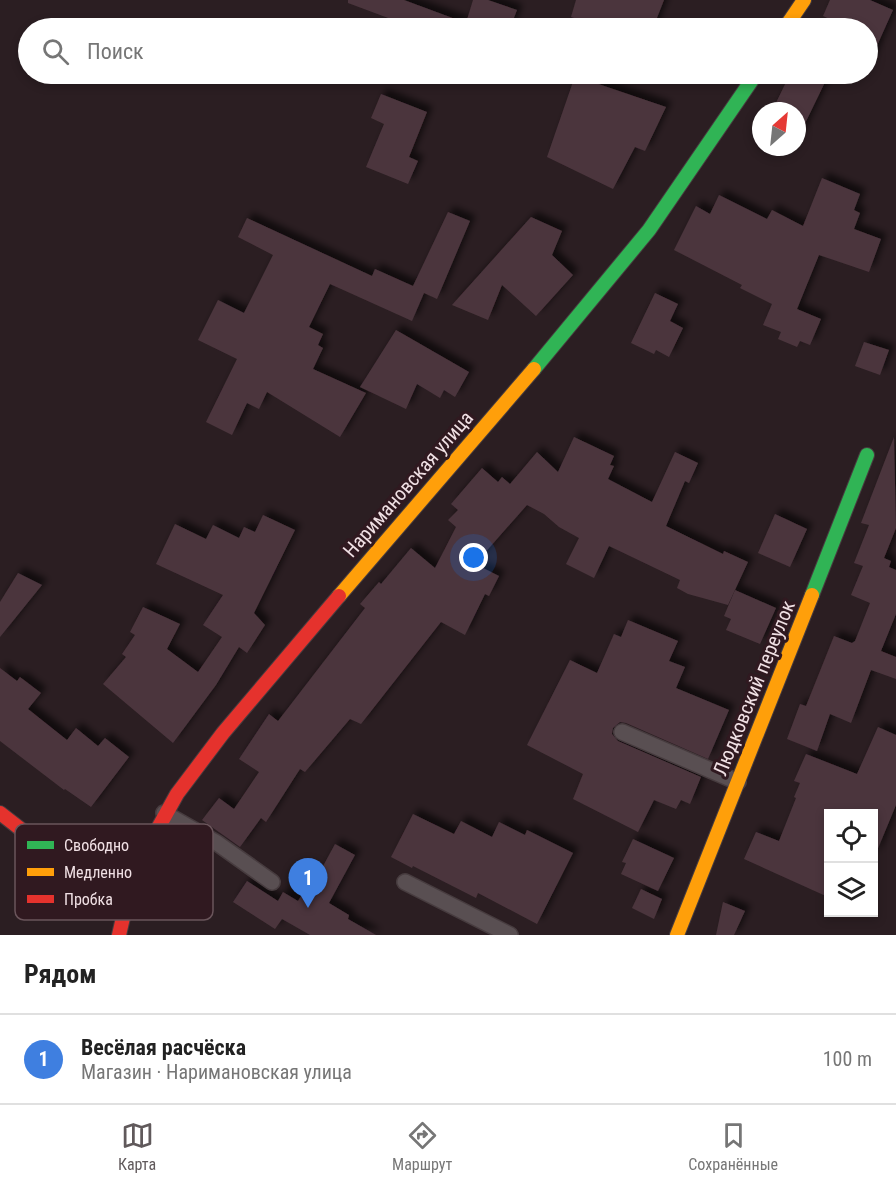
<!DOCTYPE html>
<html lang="ru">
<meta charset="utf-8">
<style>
:root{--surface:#fff;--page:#f2f2f2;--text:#222;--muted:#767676;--line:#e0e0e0;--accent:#60595b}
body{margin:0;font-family:"Roboto Condensed",sans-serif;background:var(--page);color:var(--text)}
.controls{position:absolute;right:18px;bottom:18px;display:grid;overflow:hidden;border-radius:0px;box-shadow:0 3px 9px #0003}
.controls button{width:54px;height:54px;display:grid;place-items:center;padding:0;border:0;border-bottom:2px solid var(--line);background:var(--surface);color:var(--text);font:30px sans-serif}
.compass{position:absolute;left:752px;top:102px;width:54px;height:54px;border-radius:50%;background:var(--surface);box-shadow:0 3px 9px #0003;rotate:27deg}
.you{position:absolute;left:474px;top:558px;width:21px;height:21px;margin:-15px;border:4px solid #fff;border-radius:50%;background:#1a73e8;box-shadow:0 0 0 9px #1a73e833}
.badge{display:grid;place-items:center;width:39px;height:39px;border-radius:50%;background:var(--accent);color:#fff;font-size:20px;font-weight:700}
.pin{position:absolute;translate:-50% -50px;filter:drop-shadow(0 2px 3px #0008)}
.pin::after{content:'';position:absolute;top:32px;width:21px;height:18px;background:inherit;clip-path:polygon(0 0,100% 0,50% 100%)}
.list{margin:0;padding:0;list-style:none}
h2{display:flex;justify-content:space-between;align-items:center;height:78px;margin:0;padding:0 24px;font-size:26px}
h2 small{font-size:20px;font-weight:400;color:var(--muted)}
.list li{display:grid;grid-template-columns:39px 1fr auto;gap:18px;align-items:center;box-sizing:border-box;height:90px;padding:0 24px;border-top:2px solid var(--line)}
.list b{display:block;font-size:22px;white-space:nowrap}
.list p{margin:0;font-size:20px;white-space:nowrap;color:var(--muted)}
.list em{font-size:20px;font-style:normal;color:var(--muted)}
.icon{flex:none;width:33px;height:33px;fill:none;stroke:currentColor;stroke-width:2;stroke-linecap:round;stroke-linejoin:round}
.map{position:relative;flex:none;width:896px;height:935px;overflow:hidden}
.search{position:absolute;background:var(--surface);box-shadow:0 3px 9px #0003;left:18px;right:18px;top:18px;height:66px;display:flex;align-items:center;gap:15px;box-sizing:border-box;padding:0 21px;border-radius:33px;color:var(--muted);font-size:22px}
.sheet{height:168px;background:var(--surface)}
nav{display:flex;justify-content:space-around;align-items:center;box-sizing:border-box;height:84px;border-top:2px solid var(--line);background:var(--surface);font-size:16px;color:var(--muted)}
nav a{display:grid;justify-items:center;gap:3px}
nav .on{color:var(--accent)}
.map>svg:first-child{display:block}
.building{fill:#4b353d;filter:url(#shadow)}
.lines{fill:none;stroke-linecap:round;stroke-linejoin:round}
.lane-casing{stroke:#473c3f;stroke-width:18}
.fast-casing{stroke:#473c3f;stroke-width:16}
.slow-casing{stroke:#473c3f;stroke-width:16}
.jam-casing{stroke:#473c3f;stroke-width:16}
.lane{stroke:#594f52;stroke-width:15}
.fast{stroke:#30b455;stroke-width:14}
.slow{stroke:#ff9f0a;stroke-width:14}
.jam{stroke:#e5322d;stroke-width:14}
.labels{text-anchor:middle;stroke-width:6;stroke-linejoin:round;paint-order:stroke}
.street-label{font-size:20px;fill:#f0e0e4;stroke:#301920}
.key{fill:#301920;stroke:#6a555b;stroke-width:1.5}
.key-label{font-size:16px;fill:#f0e0e4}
</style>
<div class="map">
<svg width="896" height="935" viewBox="0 0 896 935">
<defs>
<filter id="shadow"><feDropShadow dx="5.5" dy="-5.5" stdDeviation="3" flood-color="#0009"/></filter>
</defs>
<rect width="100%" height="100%" fill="#2b1e22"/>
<g class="building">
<polygon points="348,0 404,0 466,23 473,0 488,0 517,10 510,28 415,28 348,3"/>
<polygon points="576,0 664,0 653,28 604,28 571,17"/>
<polygon points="830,0 870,0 893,10 867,68 867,28 836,28 838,23 823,16"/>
<polygon points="790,74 829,74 797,140 797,111 772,111"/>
<polygon points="575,76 666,107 645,151 635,147 613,189 547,157"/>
<polygon points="381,94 427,112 409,157 418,161 408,184 366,167 384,124 371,118"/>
<polygon points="822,178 860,194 854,210 860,213 854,229 881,239 869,272 819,255 797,309 821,319 810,345 800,341 797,347 778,339 781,332 763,325 772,304 740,288 742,285 674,250 696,206 710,214 719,195 767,219 772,210 803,226"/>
<polygon points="448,212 470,221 437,299 424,293 412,321 330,284 309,327 323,334 318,345 323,348 313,369 366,393 340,437 267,392 259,409 247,403 232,435 206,422 237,359 198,340 218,300 244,313 273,255 238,237 247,218 372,276 375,269 413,286"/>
<polygon points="531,217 562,231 552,255 573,275 536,316 502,285 488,320 452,305"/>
<polygon points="655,293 678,304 670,321 683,328 669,357 656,350 654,354 631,343"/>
<polygon points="396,330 469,372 455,397 444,390 440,398 417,384 406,409 360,387"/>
<polygon points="864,342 889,350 880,375 855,366"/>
<polygon points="574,437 614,456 610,465 614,466 608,479 652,502 675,452 698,463 689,483 685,481 666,526 723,554 724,551 748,562 728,605 688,594 677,588 680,580 609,546 594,578 566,564 579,538 559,527 544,514 527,505 475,564 499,576 489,596 485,594 465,635 441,622 361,724 350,719 305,772 300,769 266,822 261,818 240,847 202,820 219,798 234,809 259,772 239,759 269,714 278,721 365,608 360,604 379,582 381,584 411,548 435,568 456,527 448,520 458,510 451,504 482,468 498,482 502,477 510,484 537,452 558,472"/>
<polygon points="894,437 896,528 884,558 891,561 889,567 896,570 896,614 881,651 896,657 896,679 871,670 851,723 830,714 817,751 787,739 800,704 806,706 834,636 852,643 855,641 870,603 851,595 863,566 854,563 869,525 861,523"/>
<polygon points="775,514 807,529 790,567 758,553"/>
<polygon points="263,515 295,530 254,613 265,625 247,653 239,647 216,685 173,743 103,684 126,657 122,654 135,635 130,632 143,607 180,624 167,649 198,672 222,637 203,625 223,595 156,564 175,524 206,539 213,525 239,538 244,527 255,532"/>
<polygon points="18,573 42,585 0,637 0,602"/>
<polygon points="735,590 776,608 760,644 726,630 731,619 724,616"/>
<polygon points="628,620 678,641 669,661 685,667 676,688 729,710 708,759 626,723 620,722 613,728 612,734 618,741 701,777 690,804 681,800 676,809 654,800 638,832 573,799 583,774 527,745 570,660 597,673 614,634 621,637"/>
<polygon points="0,668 17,681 20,677 41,693 28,709 67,740 76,728 98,746 105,738 129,757 91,807 65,789 64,790 0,741"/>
<polygon points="878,727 896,735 896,805 874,858 873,813 828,813 828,897 744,859 756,832 779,841 796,798 794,797 800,783 794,781 806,754 857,774"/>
<polygon points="413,814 454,834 461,821 492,837 499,822 525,835 527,830 573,853 537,924 478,893 476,898 413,866 412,868 391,857"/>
<polygon points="633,839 674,858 658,891 621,874 626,863 622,862"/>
<polygon points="335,844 355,855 329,903 349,915 348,919 376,935 310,935 282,919 275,929 233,902 247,881 278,901 283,892 298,901 305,889 309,892"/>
<polygon points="641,889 662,899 654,919 632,908"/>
<polygon points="723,902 745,911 734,935 716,935"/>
</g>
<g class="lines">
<g class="lane-casing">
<g id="lane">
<polyline points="622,732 738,782"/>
<polyline points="164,813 217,843 272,882"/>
<polyline points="405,882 510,935"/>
</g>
</g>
<g class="fast-casing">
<g id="fast">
<polyline points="534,369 649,230 756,74"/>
<polyline points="812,595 867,455"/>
</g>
</g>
<g class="slow-casing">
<g id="slow">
<polyline points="785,28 804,0"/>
<polyline points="339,596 534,369"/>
<polyline points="677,935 812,595"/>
</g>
</g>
<g class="jam-casing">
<g id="jam">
<polyline points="0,813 86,880 125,902"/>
<polyline points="119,935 128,896 141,859 177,794 223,733 339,596"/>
</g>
</g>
<use href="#lane" class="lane"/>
<use href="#fast" class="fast"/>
<use href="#slow" class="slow"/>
<use href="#jam" class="jam"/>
</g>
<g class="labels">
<g class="street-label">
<text transform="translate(408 484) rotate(-49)" y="7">Наримановская улица</text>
<text transform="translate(754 688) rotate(-68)" y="7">Людковский переулок</text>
</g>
</g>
<rect x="15" y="824" width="198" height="96" rx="9" class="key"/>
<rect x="27" y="841" width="27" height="8" fill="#30b455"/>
<rect x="27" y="868" width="27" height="8" fill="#ff9f0a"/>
<rect x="27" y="895" width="27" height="8" fill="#e5322d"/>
<g class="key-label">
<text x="64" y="851">Свободно</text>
<text x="64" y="878">Медленно</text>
<text x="64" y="905">Пробка</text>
</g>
</svg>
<div class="controls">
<button><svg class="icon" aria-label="locate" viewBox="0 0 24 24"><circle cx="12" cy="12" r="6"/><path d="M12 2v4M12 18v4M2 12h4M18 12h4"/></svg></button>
<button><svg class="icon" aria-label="layers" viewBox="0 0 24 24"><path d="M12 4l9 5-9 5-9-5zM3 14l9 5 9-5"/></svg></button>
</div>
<svg class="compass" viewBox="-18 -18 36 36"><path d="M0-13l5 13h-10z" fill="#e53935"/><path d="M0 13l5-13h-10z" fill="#767676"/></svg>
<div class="you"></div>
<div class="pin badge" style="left:308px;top:908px;background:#3f7fe0">1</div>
<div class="search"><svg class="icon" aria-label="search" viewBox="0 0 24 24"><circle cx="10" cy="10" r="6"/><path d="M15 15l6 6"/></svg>Поиск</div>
</div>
<section class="sheet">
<h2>Рядом<small></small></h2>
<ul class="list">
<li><span class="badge" style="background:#3f7fe0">1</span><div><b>Весёлая расчёска</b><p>Магазин · Наримановская улица</p></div><em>100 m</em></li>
</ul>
</section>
<nav>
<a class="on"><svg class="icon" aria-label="map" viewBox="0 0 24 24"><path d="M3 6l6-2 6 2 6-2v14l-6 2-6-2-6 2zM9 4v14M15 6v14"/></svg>Карта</a>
<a><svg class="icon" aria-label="directions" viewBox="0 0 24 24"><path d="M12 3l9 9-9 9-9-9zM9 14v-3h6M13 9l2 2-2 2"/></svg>Маршрут</a>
<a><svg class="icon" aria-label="saved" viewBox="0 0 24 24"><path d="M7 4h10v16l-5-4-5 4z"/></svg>Сохранённые</a>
</nav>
